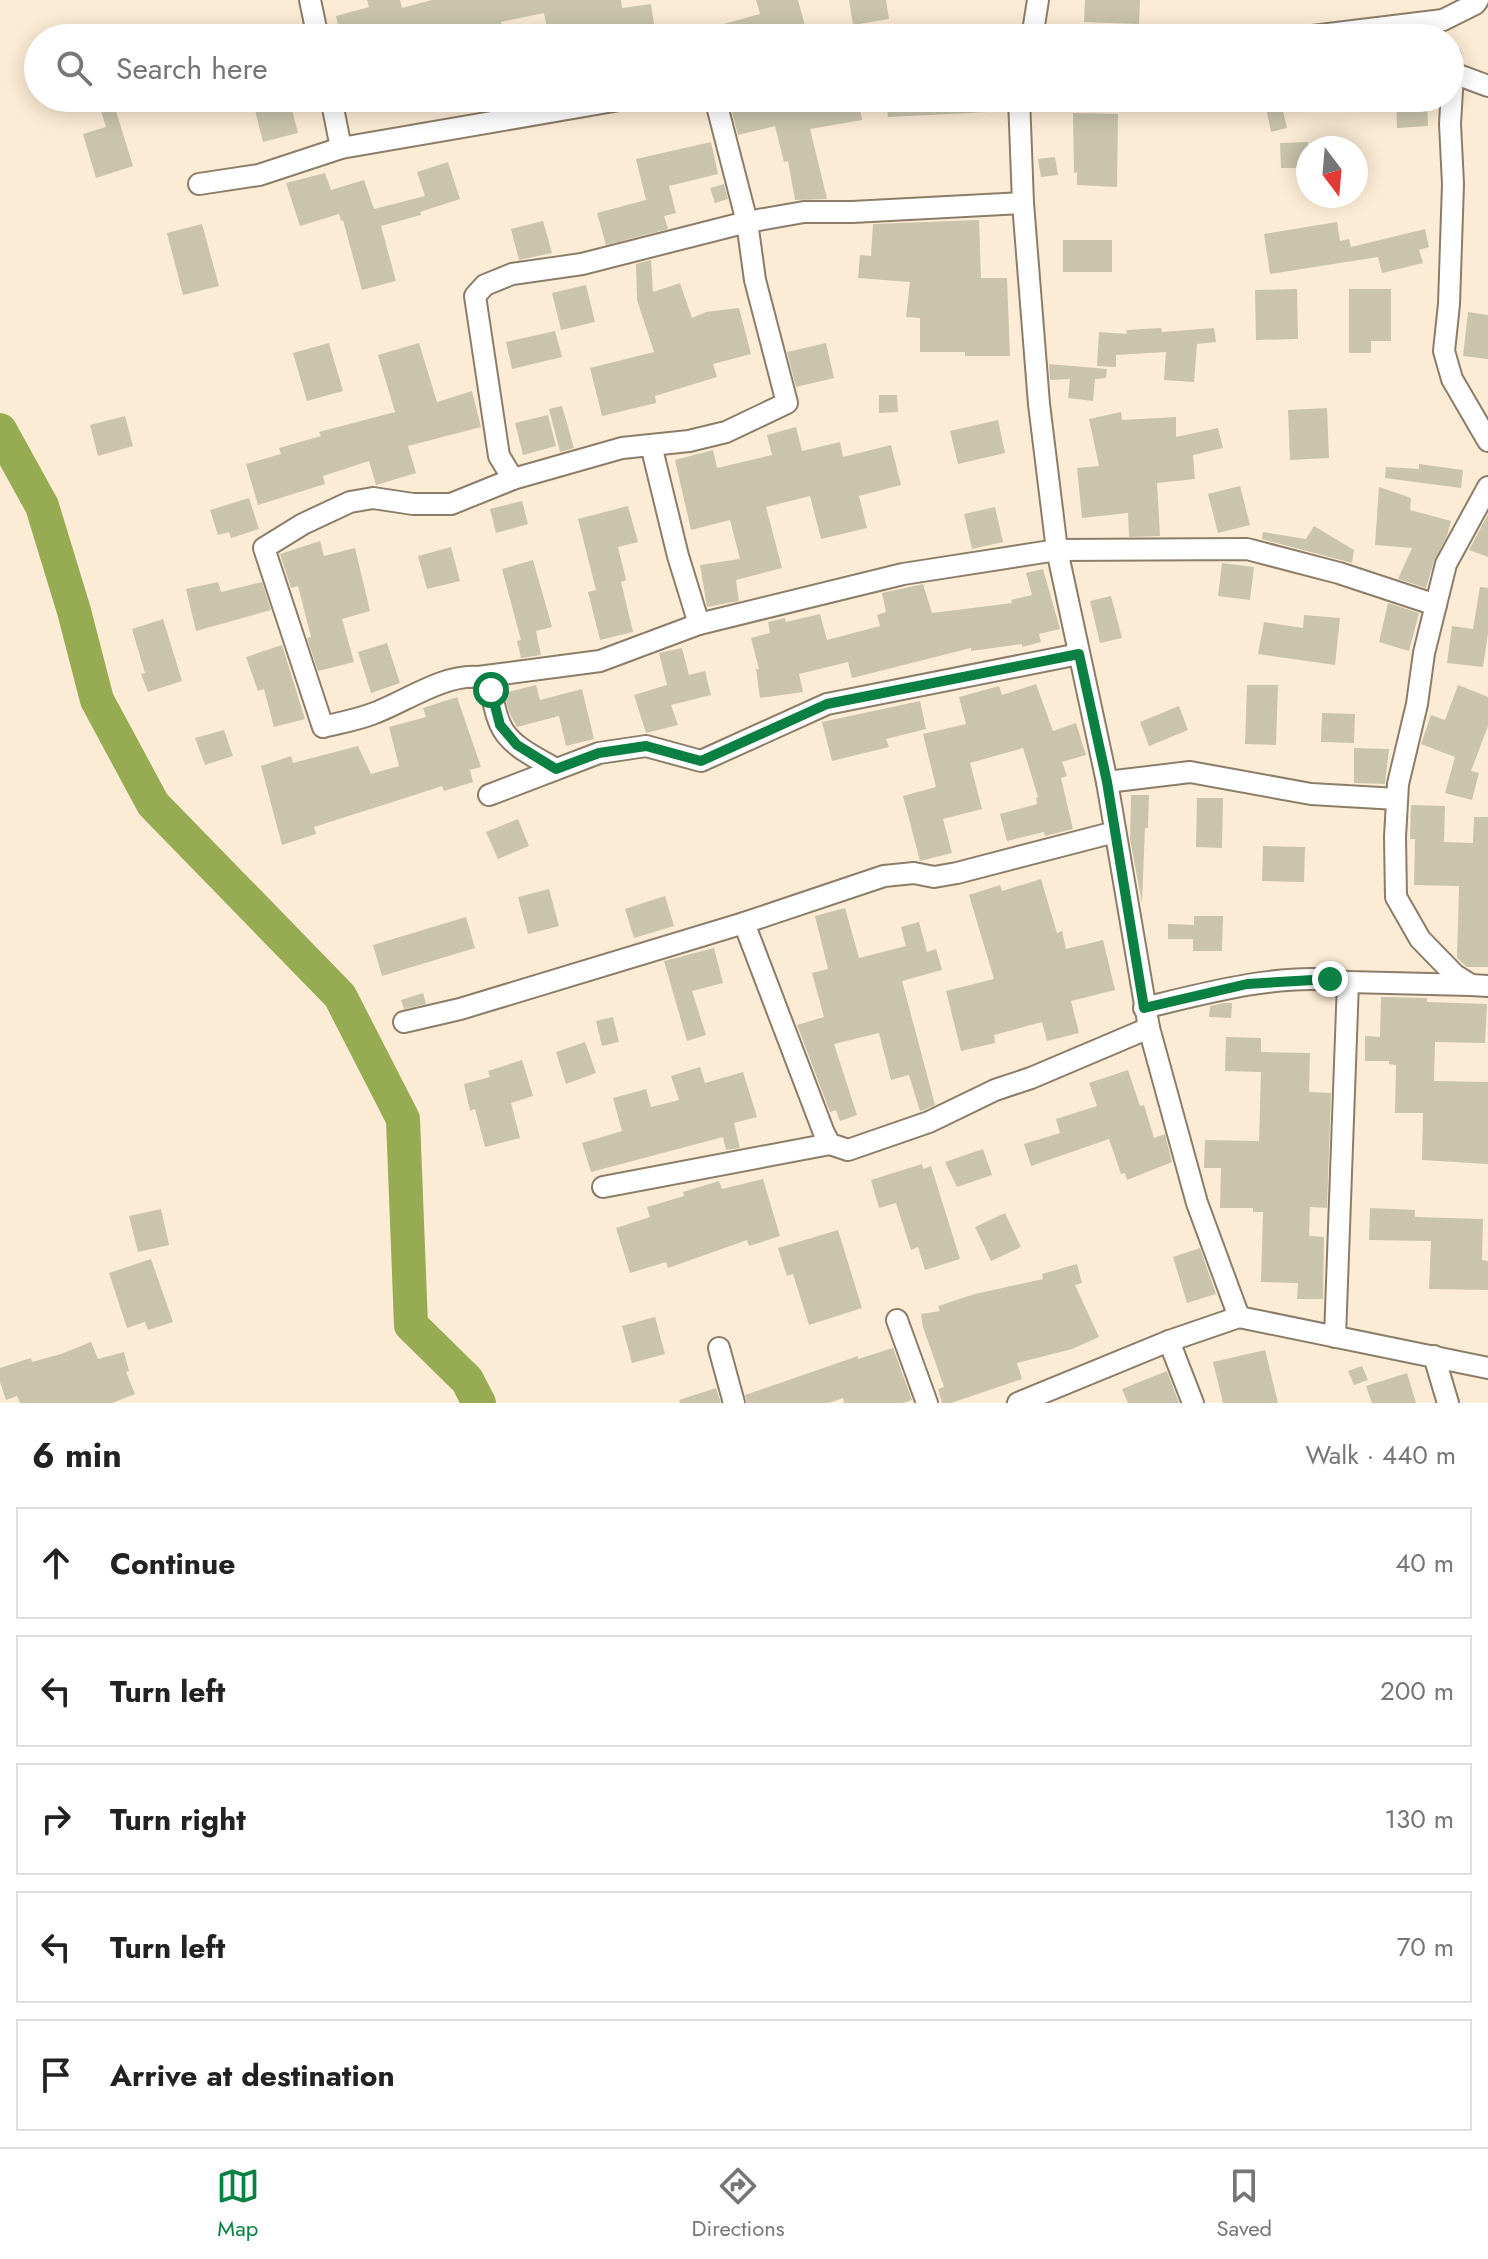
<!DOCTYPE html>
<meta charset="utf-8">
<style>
:root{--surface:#fff;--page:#f2f2f2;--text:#222;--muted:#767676;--line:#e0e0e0;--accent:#0b8043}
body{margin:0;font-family:Jost,sans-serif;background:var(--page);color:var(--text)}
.compass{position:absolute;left:1296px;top:136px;width:72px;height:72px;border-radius:50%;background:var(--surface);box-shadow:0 4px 20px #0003;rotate:164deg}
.stop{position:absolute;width:24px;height:24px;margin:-18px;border:6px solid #0b8043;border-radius:50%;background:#fff}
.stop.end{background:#0b8043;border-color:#fff;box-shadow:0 2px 8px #0008}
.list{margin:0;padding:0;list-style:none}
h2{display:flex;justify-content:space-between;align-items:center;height:104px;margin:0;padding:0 32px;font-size:34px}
h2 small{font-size:26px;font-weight:400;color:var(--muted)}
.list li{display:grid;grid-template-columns:52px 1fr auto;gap:24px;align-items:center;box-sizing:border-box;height:112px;margin:0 16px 16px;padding:0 16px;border:2px solid var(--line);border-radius:0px}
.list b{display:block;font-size:30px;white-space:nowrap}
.list em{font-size:26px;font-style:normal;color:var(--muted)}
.icon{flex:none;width:44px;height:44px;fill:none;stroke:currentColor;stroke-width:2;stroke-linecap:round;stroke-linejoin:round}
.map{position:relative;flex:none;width:1488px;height:1403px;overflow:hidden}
.search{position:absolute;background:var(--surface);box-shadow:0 4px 20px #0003;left:24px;right:24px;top:24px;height:88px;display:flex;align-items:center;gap:20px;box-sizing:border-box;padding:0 28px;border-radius:44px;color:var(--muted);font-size:30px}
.sheet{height:744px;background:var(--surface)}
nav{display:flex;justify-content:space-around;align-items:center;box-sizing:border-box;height:112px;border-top:2px solid var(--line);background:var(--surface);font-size:22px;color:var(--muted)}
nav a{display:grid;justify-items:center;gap:4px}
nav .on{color:var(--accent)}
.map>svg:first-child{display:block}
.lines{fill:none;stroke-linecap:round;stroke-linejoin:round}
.river{stroke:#97ab52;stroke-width:34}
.building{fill:#c9c4ab}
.minor-casing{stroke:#8c7d69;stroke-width:24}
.minor{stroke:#fff;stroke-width:20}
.route{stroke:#0b8043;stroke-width:10}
</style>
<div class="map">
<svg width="1488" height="1403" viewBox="0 0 1488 1403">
<rect width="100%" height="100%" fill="#fcecd5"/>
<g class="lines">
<polyline class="river" points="0,430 42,506 74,611 97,700 153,804 340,996 403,1119 411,1325 467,1380 479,1403"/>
</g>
<g class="building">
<polygon points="367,0 400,0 402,8 432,0 621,0 622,8 651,4 656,38 549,38 544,13 501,22 504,38 341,38 336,16 369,7"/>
<polygon points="756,0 798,0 805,26 759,38 723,38 720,25 760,14"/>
<polygon points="849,0 886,0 889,19 853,25"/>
<polygon points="1085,0 1140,0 1139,24 1084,22"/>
<polygon points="97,98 112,98 133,166 96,178 83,134 106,127"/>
<polygon points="252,98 289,98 298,133 263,142"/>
<polygon points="761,98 765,101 778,98 858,98 862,120 810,129 827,199 795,200 788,161 784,162 775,126 738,135 730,105"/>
<polygon points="886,98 987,98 988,112 888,117"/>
<polygon points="1396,98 1427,98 1428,126 1397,128"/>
<polygon points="1280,99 1287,128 1271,132 1265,103"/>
<polygon points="1073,113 1118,114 1117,187 1077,185 1077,172 1074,173"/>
<polygon points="711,142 718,174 669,186 676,213 664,216 668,229 606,245 597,213 646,200 636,159"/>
<polygon points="1308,142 1308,168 1281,168 1280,143"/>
<polygon points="1055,157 1058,175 1041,177 1038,159"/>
<polygon points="448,162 460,199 420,212 421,215 381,226 396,281 362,290 343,220 341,221 339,214 300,226 286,183 325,173 331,190 364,180 374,209 425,196 417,172"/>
<polygon points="724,184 728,199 715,203 710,188"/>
<polygon points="979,220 981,278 1007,278 1010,356 965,356 965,352 920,352 920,318 906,317 910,282 858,278 860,255 871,256 873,224"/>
<polygon points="543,221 552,253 519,260 511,229"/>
<polygon points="1337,222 1340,241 1349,239 1351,247 1425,229 1429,247 1419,250 1423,263 1382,273 1378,257 1270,274 1264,234"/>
<polygon points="202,224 219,286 183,295 167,233"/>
<rect x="1063" y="240" width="49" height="32"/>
<polygon points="651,260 653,292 680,283 692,318 706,312 739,308 751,354 713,364 717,377 655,396 656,403 602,416 590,368 654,352 637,300 636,264"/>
<polygon points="586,285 595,322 561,330 552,293"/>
<polygon points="1297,289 1298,339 1256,340 1255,290"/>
<polygon points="1349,289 1391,289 1391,341 1371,341 1371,353 1349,353"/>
<polygon points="1468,312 1488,315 1488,359 1463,356"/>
<polygon points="1161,328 1162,332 1214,328 1216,342 1197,344 1194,382 1164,380 1166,352 1116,355 1116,367 1097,366 1099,332 1127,334 1126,330"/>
<polygon points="555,331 562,357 512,369 506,342"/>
<polygon points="329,343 343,391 307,401 293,353"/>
<polygon points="419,343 437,402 472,391 481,427 408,446 416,473 376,485 369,461 323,476 325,484 258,505 246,464 281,454 279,448 321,436 319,432 395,412 378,355"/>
<polygon points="826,343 834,378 796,387 787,352"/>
<polygon points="1049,364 1107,369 1106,378 1095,379 1093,401 1068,398 1070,379 1050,380"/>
<polygon points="879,395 897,395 898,412 879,413"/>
<polygon points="562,406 574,448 560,452 549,409"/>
<polygon points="1327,408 1329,458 1290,460 1288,410"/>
<polygon points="1121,412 1122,420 1176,417 1176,437 1218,428 1223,448 1193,455 1195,479 1157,483 1160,536 1129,537 1128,513 1082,518 1077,468 1099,466 1089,419"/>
<polygon points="548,415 556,446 523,455 515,423"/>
<polygon points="125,416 133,446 98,456 90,425"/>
<polygon points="998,420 1005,453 958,464 950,431"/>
<polygon points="796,427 802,451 840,442 843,457 891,445 901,485 859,496 867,528 821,539 810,496 766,507 782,568 736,580 739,601 707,607 700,565 740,559 730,520 691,530 675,460 713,450 717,468 772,455 767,435"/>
<polygon points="1419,464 1463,470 1461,488 1385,478 1386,467 1419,469"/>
<polygon points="1240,486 1250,525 1218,533 1208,494"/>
<polygon points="1379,487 1411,498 1410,510 1451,521 1447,536 1434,561 1426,588 1398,579 1412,548 1375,545"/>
<polygon points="249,498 259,529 231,538 229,532 218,535 210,510"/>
<polygon points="522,501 528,524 496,533 490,509"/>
<polygon points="628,506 638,542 618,547 626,580 621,582 633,632 600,640 588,592 596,590 578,519"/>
<polygon points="995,507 1003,542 972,549 964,514"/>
<polygon points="1488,514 1488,557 1469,550"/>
<polygon points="1314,526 1354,550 1352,563 1262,539 1263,532 1306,539"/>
<polygon points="320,541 324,556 355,548 370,611 342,619 354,662 318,671 307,638 311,637 298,586 291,588 280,554"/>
<polygon points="451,547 460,581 427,589 418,556"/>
<polygon points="533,560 552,627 536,631 541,655 521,658 517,641 521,640 502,569"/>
<polygon points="1222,563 1254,567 1250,600 1218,596"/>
<polygon points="1043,569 1060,629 1039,634 1041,642 1022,647 1022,644 971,651 971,648 852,678 848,662 799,674 803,692 760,698 756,669 759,669 751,638 770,633 768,622 785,618 786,622 820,614 827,640 880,626 877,615 886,612 882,593 923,584 932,613 1012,603 1011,600 1032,595 1026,573"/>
<polygon points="218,582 221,592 262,582 271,610 196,631 186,589"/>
<polygon points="1480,587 1488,588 1488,633 1483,667 1447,663 1452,626 1473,629"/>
<polygon points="1111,596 1122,638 1100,643 1090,601"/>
<polygon points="1388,603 1419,613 1409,651 1379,642"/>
<polygon points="1304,615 1340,618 1335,665 1258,654 1264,622 1303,628"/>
<polygon points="163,619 182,681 148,692 141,674 145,673 132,629"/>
<polygon points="387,643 400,683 371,693 358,652"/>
<polygon points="282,645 305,719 274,727 264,689 258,691 246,657"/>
<polygon points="682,648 689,675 705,671 711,695 671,705 678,725 646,733 634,695 667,685 659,653"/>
<polygon points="1036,684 1053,731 1076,723 1086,755 1062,762 1067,776 1061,778 1073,829 1045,836 1044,832 1007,841 1000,814 1037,804 1036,798 1038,797 1023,748 970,763 982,809 943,819 952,853 920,861 903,796 936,787 923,734 966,724 959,697 999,686 1002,695"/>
<polygon points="536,685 540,700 582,689 594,739 566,746 559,716 517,727 509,712 504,693"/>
<polygon points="1247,685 1278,685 1276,745 1245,744"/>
<polygon points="1458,685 1488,697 1488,726 1471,771 1479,773 1472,800 1445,793 1455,757 1421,744 1431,715 1445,720"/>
<polygon points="457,697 481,767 470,770 473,782 444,791 442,786 399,800 314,827 316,834 282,845 261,766 291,756 293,763 358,746 371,774 399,766 389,727 426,717 423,708"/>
<polygon points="920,701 926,729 886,739 889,747 832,761 822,722"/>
<polygon points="1179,706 1188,730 1149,746 1140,722"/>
<polygon points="1322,713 1355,714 1354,743 1321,742"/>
<polygon points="224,730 233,756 205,765 195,738"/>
<polygon points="1354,748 1389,749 1385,784 1354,783"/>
<polygon points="1131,795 1149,795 1148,828 1145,828 1142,903 1130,839"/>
<polygon points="1197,798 1223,798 1222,848 1196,847"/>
<polygon points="1411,805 1445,806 1444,842 1473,843 1474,817 1488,817 1488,967 1467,967 1457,958 1459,886 1414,885 1415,839 1410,839"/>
<polygon points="518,819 529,846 498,859 486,832"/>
<polygon points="1263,846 1305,847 1304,882 1262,881"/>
<polygon points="1041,879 1057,933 1062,931 1066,949 1103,940 1115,990 1071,1001 1079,1033 1047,1041 1042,1022 994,1035 995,1043 961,1051 946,991 994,979 969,895 1000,885 1002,891"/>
<polygon points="549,889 559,926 528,934 518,897"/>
<polygon points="665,896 674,926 634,938 625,909"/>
<polygon points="845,908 859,958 906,946 901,927 919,922 927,952 936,949 942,970 902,981 935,1105 924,1110 920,1111 909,1075 891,1080 879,1033 834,1044 857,1115 840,1121 836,1110 830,1112 797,1025 824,1017 812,973 828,969 815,916"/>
<polygon points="1194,916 1223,916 1222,951 1193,951 1193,939 1168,939 1168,924 1194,925"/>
<polygon points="466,917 475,948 382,976 373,945"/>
<polygon points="714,948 723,983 692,991 706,1035 687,1041 664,961"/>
<polygon points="423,993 426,1004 404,1009 401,1000"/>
<polygon points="1381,997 1427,998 1427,1002 1487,1004 1485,1043 1435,1042 1434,1081 1488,1082 1488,1164 1422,1160 1423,1113 1395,1113 1396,1065 1389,1064 1389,1061 1365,1061 1365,1036 1380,1037"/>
<polygon points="1224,1003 1232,1003 1231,1018 1209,1017 1210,1006"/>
<polygon points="613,1017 619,1042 602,1046 596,1021"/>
<polygon points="1226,1037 1261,1038 1261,1052 1310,1053 1309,1092 1331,1093 1327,1208 1310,1207 1309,1236 1324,1237 1323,1299 1297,1299 1298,1283 1261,1282 1263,1212 1253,1212 1253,1208 1220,1208 1221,1168 1204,1168 1205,1140 1259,1141 1261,1072 1225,1071"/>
<polygon points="585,1042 596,1073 566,1084 556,1052"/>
<polygon points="522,1060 533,1096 511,1103 520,1138 485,1147 475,1109 470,1111 464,1084 490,1077 488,1071"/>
<polygon points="700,1067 705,1083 743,1072 757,1117 734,1123 740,1148 726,1150 723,1137 591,1172 582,1143 622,1131 613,1098 646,1089 651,1107 679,1100 671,1076"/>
<polygon points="1128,1070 1140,1106 1144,1105 1154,1138 1165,1134 1172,1162 1127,1180 1125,1173 1121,1174 1109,1139 1031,1166 1024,1144 1060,1133 1056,1119 1097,1106 1089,1083"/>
<polygon points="983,1149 992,1175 957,1187 945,1162"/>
<polygon points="922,1164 923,1169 931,1166 960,1259 925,1270 918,1247 911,1250 896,1203 879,1208 871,1180"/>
<polygon points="763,1179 780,1236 749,1246 747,1240 668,1268 666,1262 630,1273 616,1228 650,1217 647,1207 684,1196 683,1192 719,1181 722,1189"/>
<polygon points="1370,1208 1415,1210 1415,1217 1483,1219 1482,1260 1488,1261 1488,1290 1429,1289 1431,1241 1369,1240"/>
<polygon points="161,1209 169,1245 138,1252 129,1216"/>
<polygon points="1005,1213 1021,1247 991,1261 975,1227"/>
<polygon points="838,1230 862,1308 809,1325 793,1274 787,1276 778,1248"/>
<polygon points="1200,1248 1216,1294 1187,1303 1173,1257"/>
<polygon points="151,1259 173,1322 148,1330 145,1322 127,1328 109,1273"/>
<polygon points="1077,1264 1082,1283 1075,1285 1099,1337 1072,1349 1017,1363 1022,1379 951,1403 942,1403 938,1389 944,1387 923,1327 921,1314 940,1311 938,1306 975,1294 1043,1279 1042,1274"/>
<polygon points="655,1317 665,1354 632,1363 622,1326"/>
<polygon points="91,1342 98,1359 124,1352 129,1371 126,1372 135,1394 112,1403 20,1403 17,1396 6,1400 0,1382 0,1368 31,1358 32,1362 61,1354"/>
<polygon points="893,1348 912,1400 903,1403 844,1403 843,1398 829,1403 747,1403 745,1395 858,1356 858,1359"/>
<polygon points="1265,1350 1278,1403 1223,1403 1213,1362"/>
<polygon points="1362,1366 1368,1380 1354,1385 1348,1371"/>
<polygon points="1167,1371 1179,1403 1128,1403 1122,1389"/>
<polygon points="1407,1373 1416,1403 1372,1403 1366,1386"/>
<polygon points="716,1388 721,1403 680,1403 679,1400"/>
</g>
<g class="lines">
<g class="minor-casing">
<g id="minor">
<polyline points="310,0 318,38"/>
<polyline points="1032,38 1038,0"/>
<polyline points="1296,38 1443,20 1475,4 1478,0"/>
<polyline points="1450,56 1453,73 1450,124 1453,184 1449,304 1444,351 1452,379 1488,441"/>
<polyline points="1453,73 1488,86"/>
<polyline points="1019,98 1023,203 1039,404 1057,550 1107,782 1149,1028 1197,1203 1239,1317 1488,1368"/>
<polyline points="341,148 631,98"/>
<polyline points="199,184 259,175 341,148 331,98"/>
<polyline points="651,445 678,556 699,624"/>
<polyline points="513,479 499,456 475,296 485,285 512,274 582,264 747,222 804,212 852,212 1023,203"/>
<polyline points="1488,487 1446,564 1424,653 1417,704 1398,784 1395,837 1396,897 1420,939 1455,975 1471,985 1488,986"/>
<polyline points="478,677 600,661 699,624 903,574 1057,550 1247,549 1339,573 1436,605"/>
<path d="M556,769c-19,-11 -47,-23 -56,-45 -10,-22 -1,-25 -22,-47 -35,-3 -73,25 -106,37 -16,6 -33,9 -49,13l-59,-179 39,-24 47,-22 23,-4 40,6h38l62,-25 109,-31 67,-7 37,-9 61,-29 -32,-123 -8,-58 -32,-124"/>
<polyline points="1107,782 1190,772 1311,794 1397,799"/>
<polyline points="489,795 599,753 646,746 701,761 827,704 1079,654"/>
<polyline points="744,923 824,1133 830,1144 848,1150 929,1122 995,1090 1031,1078 1149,1028"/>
<path d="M1144,1008c62,-15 141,-37 204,-26l123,3"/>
<polyline points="404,1022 460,1009 744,923 884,876 914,873 934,877 957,873 1115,832"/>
<polyline points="603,1187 830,1144"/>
<polyline points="897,1320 927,1403"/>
<polyline points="1335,1337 1348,982"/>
<polyline points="1169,1341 1193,1403"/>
<polyline points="719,1348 734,1403"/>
<polyline points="1434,1356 1448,1403"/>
<polyline points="1018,1403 1169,1341 1239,1317"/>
</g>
</g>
<use href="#minor" class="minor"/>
</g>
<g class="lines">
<polyline class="route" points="491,690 500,725 517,745 556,769 599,753 646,746 701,761 827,704 1079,654 1107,782 1144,1008 1247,984 1330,979"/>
</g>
</svg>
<svg class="compass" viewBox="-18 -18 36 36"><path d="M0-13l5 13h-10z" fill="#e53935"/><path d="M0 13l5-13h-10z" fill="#767676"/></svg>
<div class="stop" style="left:491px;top:690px"></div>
<div class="stop end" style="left:1330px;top:979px"></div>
<div class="search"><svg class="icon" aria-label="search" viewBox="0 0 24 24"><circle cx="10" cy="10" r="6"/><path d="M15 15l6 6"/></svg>Search here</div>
</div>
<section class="sheet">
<h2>6 min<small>Walk · 440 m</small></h2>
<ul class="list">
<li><svg class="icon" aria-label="ahead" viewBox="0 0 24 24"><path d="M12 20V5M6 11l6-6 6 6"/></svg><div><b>Continue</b></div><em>40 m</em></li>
<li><svg class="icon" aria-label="left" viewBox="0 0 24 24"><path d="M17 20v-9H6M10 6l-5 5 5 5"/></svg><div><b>Turn left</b></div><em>200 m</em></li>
<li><svg class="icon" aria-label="right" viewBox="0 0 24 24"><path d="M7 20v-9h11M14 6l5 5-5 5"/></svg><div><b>Turn right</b></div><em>130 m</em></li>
<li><svg class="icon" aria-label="left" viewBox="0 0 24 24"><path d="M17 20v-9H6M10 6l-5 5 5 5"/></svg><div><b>Turn left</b></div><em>70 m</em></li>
<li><svg class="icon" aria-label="arrive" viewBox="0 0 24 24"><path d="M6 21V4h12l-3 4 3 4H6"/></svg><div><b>Arrive at destination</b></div></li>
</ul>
</section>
<nav>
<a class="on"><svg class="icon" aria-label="map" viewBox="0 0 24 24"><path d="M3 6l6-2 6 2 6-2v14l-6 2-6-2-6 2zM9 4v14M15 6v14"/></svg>Map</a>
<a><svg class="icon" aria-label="directions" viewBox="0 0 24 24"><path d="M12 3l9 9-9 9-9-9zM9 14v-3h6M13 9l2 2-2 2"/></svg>Directions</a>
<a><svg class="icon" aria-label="saved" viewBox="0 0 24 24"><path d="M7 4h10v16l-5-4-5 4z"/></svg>Saved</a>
</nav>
